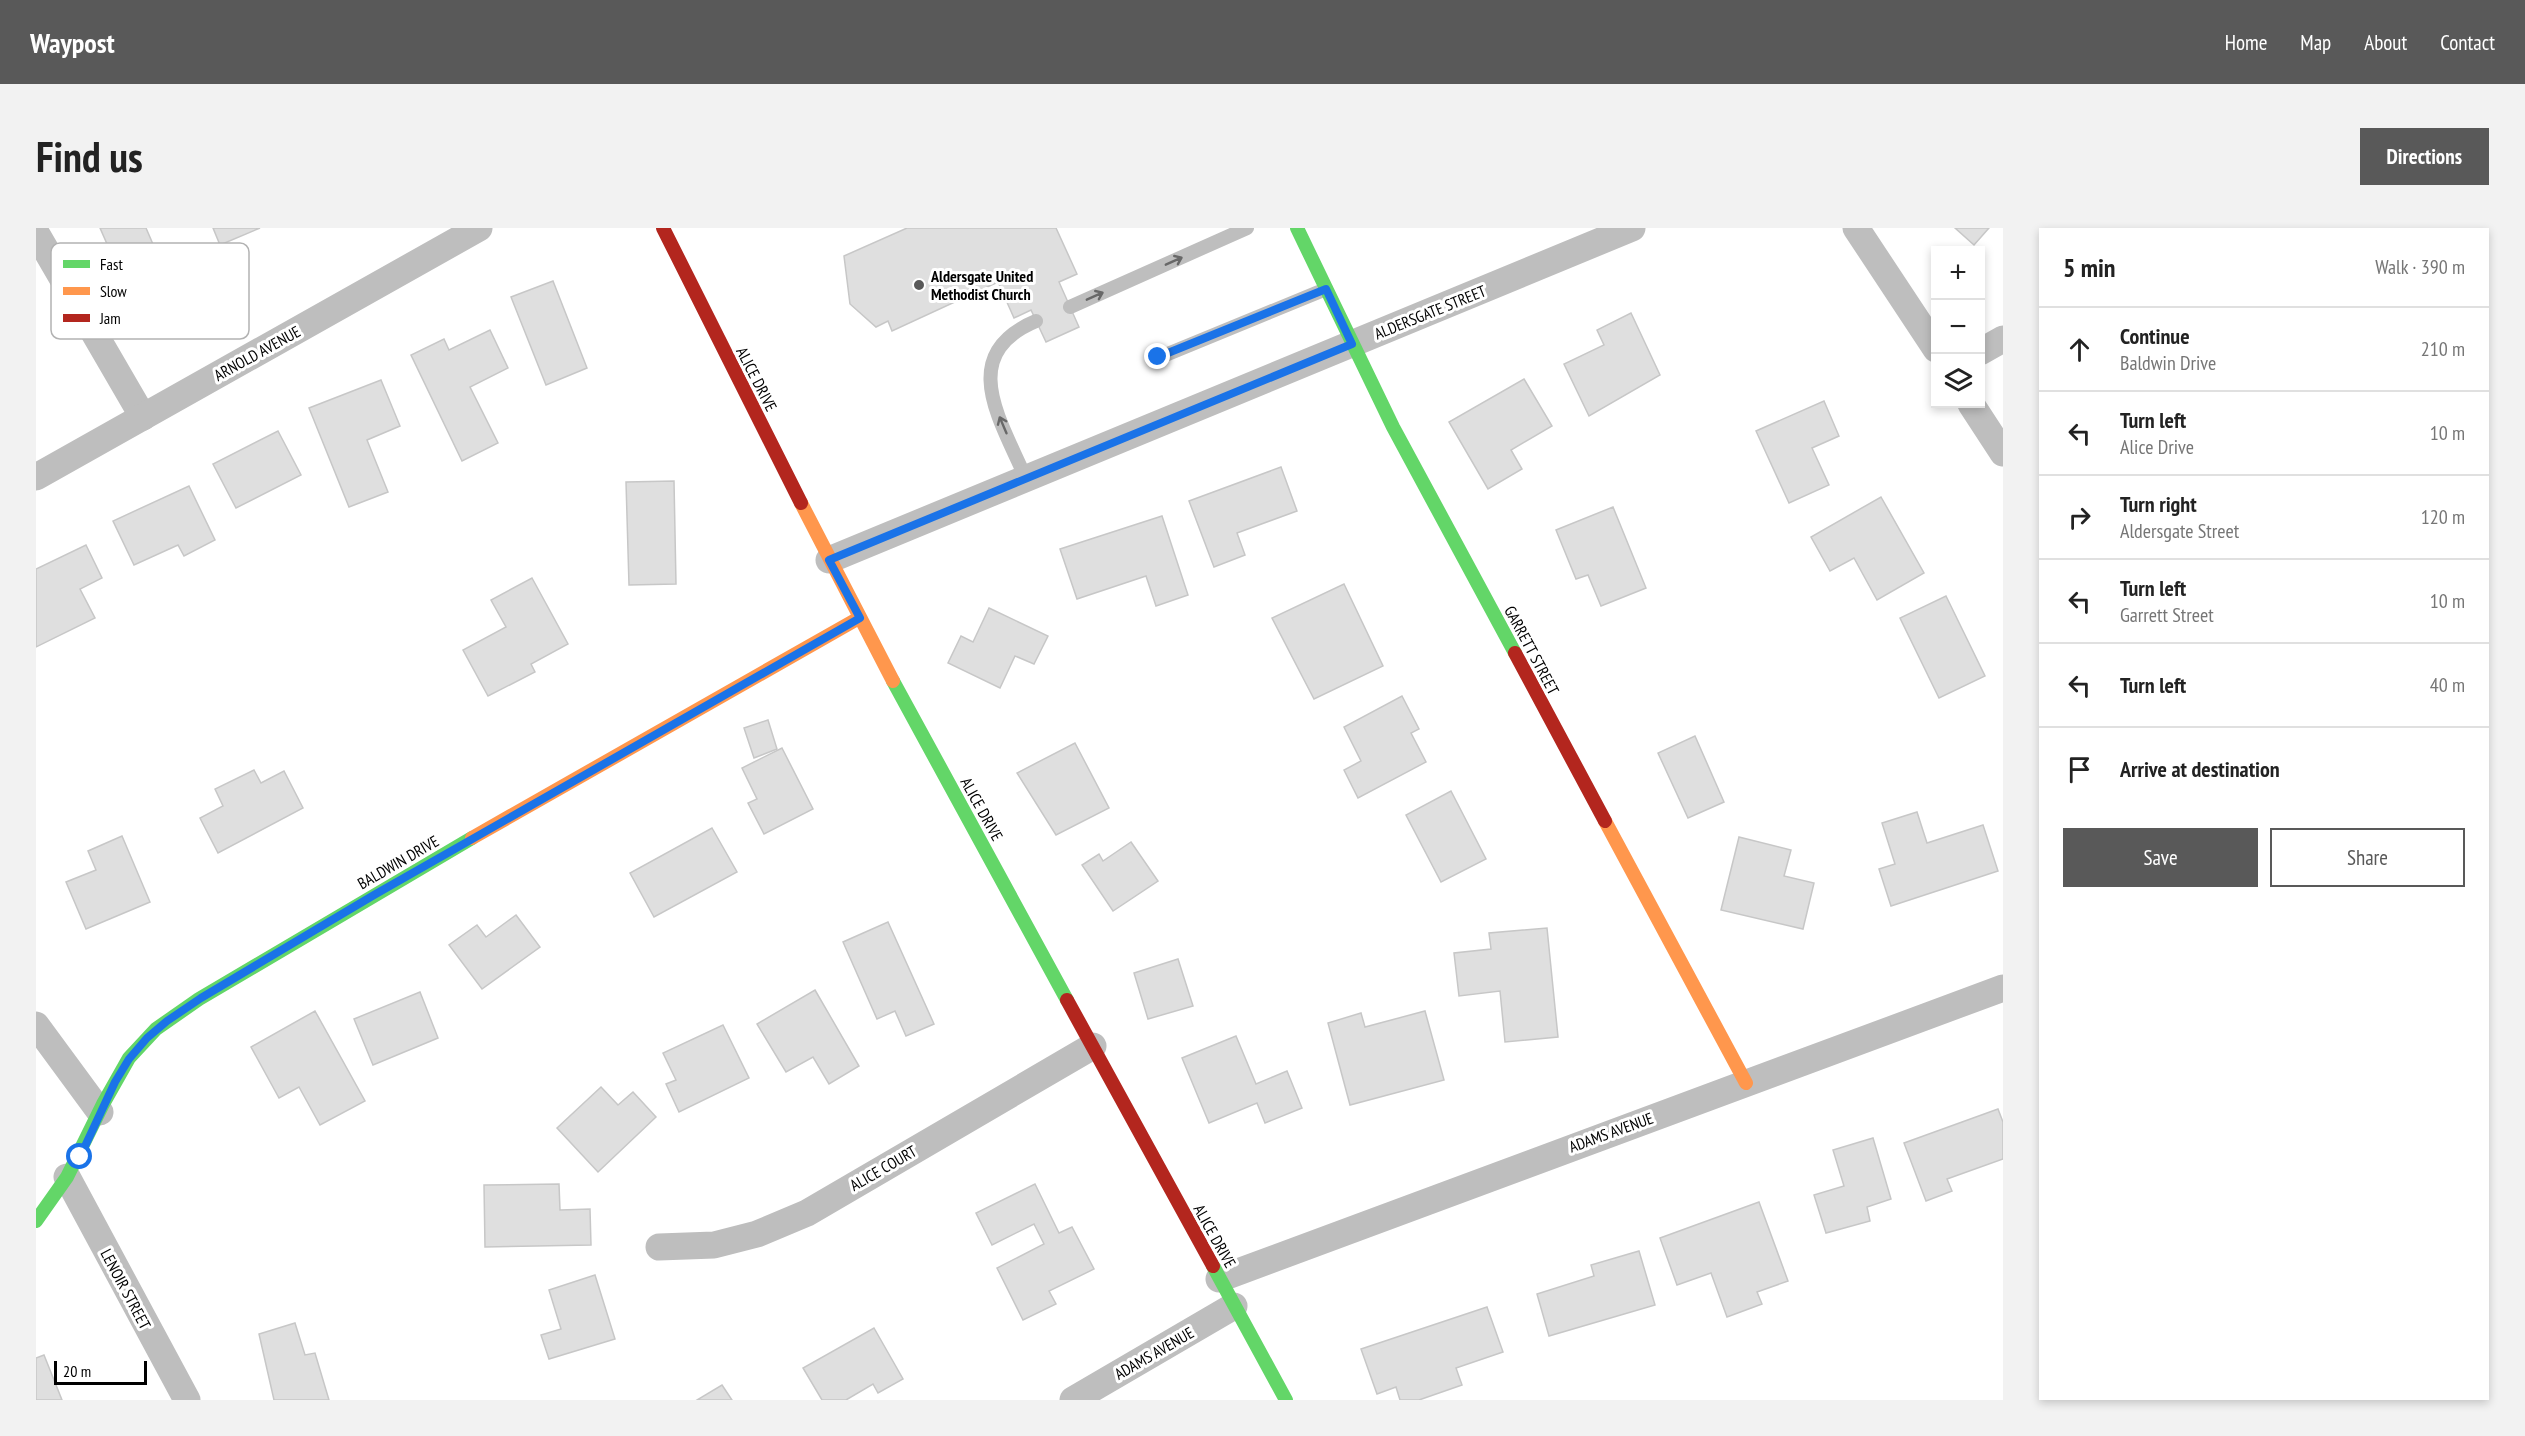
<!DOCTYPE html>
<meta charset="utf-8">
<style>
:root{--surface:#fff;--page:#f2f2f2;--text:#222;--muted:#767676;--line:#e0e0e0;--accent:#595959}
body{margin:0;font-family:"PT Sans Narrow",sans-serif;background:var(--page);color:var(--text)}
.controls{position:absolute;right:18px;top:18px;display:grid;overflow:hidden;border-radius:0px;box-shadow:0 3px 9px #0003}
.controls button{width:54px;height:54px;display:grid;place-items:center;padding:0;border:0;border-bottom:2px solid var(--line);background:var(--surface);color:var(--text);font:30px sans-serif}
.scale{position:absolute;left:18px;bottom:15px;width:93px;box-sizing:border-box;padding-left:6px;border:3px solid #000;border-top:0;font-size:16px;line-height:21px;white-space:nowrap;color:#000;-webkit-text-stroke:4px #fff;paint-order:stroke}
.stop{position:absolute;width:18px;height:18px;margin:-14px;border:4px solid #1a73e8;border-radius:50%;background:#fff}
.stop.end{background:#1a73e8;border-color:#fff;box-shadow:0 2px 6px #0008}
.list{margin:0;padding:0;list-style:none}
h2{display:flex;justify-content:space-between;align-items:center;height:78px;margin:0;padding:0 24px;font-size:26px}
h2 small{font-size:20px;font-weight:400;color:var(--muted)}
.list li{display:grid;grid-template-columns:39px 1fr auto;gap:18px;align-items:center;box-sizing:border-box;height:84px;padding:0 24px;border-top:2px solid var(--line)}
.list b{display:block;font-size:22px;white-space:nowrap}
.list p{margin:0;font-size:20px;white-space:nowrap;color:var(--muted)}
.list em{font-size:20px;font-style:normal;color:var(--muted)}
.actions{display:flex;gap:12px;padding:18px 24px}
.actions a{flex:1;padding:14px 0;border:2px solid var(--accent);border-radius:0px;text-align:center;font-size:21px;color:var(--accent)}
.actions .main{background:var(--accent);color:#fff}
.icon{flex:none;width:33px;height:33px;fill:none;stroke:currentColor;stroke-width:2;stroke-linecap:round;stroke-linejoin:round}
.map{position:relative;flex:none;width:1967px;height:1172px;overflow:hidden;border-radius:0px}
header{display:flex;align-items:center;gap:36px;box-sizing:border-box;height:84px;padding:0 30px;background:var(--accent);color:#fff}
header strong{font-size:28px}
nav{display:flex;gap:33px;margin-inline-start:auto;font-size:21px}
.intro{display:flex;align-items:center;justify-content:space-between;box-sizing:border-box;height:144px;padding:0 36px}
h1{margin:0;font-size:42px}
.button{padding:15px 27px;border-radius:0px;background:var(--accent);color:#fff;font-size:21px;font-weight:700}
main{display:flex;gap:36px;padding:0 36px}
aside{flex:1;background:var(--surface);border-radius:0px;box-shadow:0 3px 9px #0003}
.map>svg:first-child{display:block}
.building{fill:#dfdfdf;stroke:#c7c7c7;stroke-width:1.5}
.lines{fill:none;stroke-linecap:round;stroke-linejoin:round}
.lane{stroke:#bebebe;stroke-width:14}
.street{stroke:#bebebe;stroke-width:27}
.fast{stroke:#63d668;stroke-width:14}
.slow{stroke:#ff974d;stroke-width:14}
.jam{stroke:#b3261e;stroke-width:14}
.oneway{stroke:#686868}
.route{stroke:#1a73e8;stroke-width:8}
.poi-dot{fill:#595959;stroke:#fff;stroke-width:2}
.labels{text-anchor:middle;stroke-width:6;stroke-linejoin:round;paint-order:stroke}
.poi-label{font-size:16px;font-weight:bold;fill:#000;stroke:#fff;text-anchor:start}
.street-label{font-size:16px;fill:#000;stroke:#fff}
.key{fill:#fff;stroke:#b2b2b2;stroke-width:1.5}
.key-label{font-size:16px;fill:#000}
</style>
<header>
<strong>Waypost</strong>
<nav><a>Home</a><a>Map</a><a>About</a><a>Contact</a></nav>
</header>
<div class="intro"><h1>Find us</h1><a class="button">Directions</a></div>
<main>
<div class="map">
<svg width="1967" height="1172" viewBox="0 0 1967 1172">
<rect width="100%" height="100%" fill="#fff"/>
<g class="building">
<polygon points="64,0 110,0 142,74 104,91"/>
<polygon points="177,0 224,0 184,17"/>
<polygon points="871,0 1020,0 1041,46 1023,54 1043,99 1010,114 995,82 978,90 962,54 856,103 852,93 840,99 814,76 808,28"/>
<polygon points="1919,0 1953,0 1938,17"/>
<polygon points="517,53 551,140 510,157 475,69"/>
<polygon points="1595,85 1624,147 1553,188 1528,136 1568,117 1561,102"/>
<polygon points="454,102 472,140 434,159 462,215 426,233 375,127 408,111 413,122"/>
<polygon points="1488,151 1516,198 1475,222 1486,241 1452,261 1413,194"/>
<polygon points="345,152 364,198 331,212 352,264 313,279 273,180"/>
<polygon points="1788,173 1803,208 1776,220 1793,257 1753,275 1720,203"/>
<polygon points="242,203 265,247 200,280 177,236"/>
<polygon points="1245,239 1261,283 1201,305 1209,327 1178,339 1153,273"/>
<polygon points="638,253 640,356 593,357 590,254"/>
<polygon points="153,258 179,312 148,328 142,317 98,337 77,293"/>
<polygon points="1845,269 1888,345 1841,372 1818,330 1794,343 1775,309"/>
<polygon points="1577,279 1610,360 1565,378 1552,347 1540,351 1520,302"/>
<polygon points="1126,288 1152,367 1120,378 1110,348 1041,371 1024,321"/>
<polygon points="50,317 66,350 44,361 59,390 0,419 0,341"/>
<polygon points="496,350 532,416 495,436 499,444 452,468 427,422 470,399 455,372"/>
<polygon points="1308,356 1347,438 1278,471 1236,390"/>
<polygon points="1910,368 1949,448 1903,470 1864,390"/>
<polygon points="953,380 1012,408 998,436 979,428 964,460 912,435 925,408 937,414"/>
<polygon points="1366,468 1383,501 1375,505 1390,534 1322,570 1308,542 1325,533 1308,499"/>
<polygon points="732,492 741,521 718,530 708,500"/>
<polygon points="1659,508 1688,574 1652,590 1622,525"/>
<polygon points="1039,515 1073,580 1020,607 981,545"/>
<polygon points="746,520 777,581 728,606 712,575 721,571 706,540"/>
<polygon points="218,542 225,555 248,543 267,580 182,625 164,590 187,578 179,561"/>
<polygon points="1415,563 1450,631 1405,654 1370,587"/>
<polygon points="1881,584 1891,615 1947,597 1962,643 1855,678 1843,641 1859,636 1846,595"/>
<polygon points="676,600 701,644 618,689 594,645"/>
<polygon points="86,608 114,674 50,701 30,654 60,642 52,623"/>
<polygon points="1703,609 1755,622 1748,648 1778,655 1767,701 1685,682"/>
<polygon points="1095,614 1122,653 1077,683 1046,637 1063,626 1067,633"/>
<polygon points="480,687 504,719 446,761 413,717 441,697 450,709"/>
<polygon points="852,694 898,796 870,808 859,783 841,791 807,714"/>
<polygon points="1511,700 1522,809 1469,814 1464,763 1423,768 1418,725 1455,721 1453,705"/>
<polygon points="1142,731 1157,778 1112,791 1098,745"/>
<polygon points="779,762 823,838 793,856 777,829 750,844 721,796"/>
<polygon points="384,764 402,810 337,837 318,791"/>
<polygon points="279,783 329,873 284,897 263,859 243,870 215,819"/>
<polygon points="1389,783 1408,852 1314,877 1292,795 1325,785 1329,799"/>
<polygon points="687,797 713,850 643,884 630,856 640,852 627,825"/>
<polygon points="1200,808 1220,856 1251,843 1266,880 1229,895 1221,875 1173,895 1146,830"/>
<polygon points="565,859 582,877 597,864 620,889 562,944 521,900"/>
<polygon points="1962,881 1967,894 1967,931 1911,951 1916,963 1890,973 1868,915"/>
<polygon points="1837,910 1855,971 1831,979 1834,993 1790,1005 1778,967 1808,958 1797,922"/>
<polygon points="523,956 524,982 554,981 555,1017 449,1019 448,957"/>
<polygon points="999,956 1023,1005 1036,999 1058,1041 1013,1063 1020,1076 987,1092 961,1040 1008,1016 998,996 956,1017 940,985"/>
<polygon points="1723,974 1752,1053 1721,1064 1726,1076 1691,1089 1675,1045 1641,1057 1624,1010"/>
<polygon points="1603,1023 1619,1077 1513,1108 1501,1066 1558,1048 1555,1037"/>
<polygon points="559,1047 579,1111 513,1131 505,1107 525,1101 513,1062"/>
<polygon points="1451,1079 1467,1124 1420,1140 1426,1157 1383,1172 1364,1172 1360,1159 1341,1166 1325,1121"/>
<polygon points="259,1095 269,1127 279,1125 293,1172 238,1172 223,1106"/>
<polygon points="838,1100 867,1151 842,1165 837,1156 810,1172 786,1172 767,1140"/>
<polygon points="8,1127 26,1172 0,1172 0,1130"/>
<polygon points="686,1157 696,1172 661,1172"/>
</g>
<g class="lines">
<g class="lane">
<polyline points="1034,79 1211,0"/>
<polyline points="1122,130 1290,61"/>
<path d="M990,251c-24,-57 -71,-124 10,-158"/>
</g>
<g class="street">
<polyline points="1820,0 1900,121"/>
<polyline points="0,5 107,189"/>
<polyline points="1944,124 1967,111"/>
<polyline points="1935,176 1967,225"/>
<polyline points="0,249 443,0"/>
<polyline points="793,332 1596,0"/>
<polyline points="0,797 64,884"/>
<polyline points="31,949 151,1172"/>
<polyline points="623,1019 678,1017 721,1006 771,985 1057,818"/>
<polyline points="1183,1051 1967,760"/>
<polyline points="1037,1172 1198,1078"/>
</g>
<g class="fast">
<polyline points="1261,0 1357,199 1479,425"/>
<polyline points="857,453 1031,772"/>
<polyline points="0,993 31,949 67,876 93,830 120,801 163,771 436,610"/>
<polyline points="1177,1038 1250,1172"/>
</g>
<g class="slow">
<polyline points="765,275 857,453"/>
<polyline points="1569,593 1710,855"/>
<polyline points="436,610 823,390"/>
</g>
<g class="jam">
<polyline points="627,0 765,275"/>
<polyline points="1479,425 1569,593"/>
<polyline points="1031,772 1177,1038"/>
</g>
</g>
<defs><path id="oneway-shaft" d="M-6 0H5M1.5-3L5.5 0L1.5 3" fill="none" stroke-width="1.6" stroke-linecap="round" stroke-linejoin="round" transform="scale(1.5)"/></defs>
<g class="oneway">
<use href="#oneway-shaft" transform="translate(1138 33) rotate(-24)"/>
<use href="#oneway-shaft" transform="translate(1059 68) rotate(-24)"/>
<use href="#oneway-shaft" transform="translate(967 197) rotate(-113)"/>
</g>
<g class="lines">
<polyline class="route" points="44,929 79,854 93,831 111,810 131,793 165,770 338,667 824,390 793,332 1316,116 1290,61 1122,129"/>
</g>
<circle class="poi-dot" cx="883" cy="57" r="6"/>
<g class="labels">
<g class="poi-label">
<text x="895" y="54">Aldersgate United<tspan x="895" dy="18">Methodist Church</tspan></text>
</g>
<g class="street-label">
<text transform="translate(1394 84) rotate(-22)" y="6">ALDERSGATE STREET</text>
<text transform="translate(221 125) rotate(-29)" y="6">ARNOLD AVENUE</text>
<text transform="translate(721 151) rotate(63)" y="6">ALICE DRIVE</text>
<text transform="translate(1496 422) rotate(62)" y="6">GARRETT STREET</text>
<text transform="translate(946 581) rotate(61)" y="6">ALICE DRIVE</text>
<text transform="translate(362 634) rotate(-30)" y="6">BALDWIN DRIVE</text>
<text transform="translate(1575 904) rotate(-20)" y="6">ADAMS AVENUE</text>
<text transform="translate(847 940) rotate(-30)" y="6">ALICE COURT</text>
<text transform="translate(1179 1008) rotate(61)" y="6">ALICE DRIVE</text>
<text transform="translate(90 1061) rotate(62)" y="6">LENOIR STREET</text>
<text transform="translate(1118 1125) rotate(-30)" y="6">ADAMS AVENUE</text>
</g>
</g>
<rect x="15" y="15" width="198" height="96" rx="9" class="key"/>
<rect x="27" y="32" width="27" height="8" fill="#63d668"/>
<rect x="27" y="59" width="27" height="8" fill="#ff974d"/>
<rect x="27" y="86" width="27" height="8" fill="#b3261e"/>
<g class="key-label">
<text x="64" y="42">Fast</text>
<text x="64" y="69">Slow</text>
<text x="64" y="96">Jam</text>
</g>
</svg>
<div class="controls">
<button>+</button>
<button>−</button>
<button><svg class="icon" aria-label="layers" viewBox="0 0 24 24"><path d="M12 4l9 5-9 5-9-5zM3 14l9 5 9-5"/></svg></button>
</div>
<div class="scale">20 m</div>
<div class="stop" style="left:44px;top:929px"></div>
<div class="stop end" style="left:1122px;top:129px"></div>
</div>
<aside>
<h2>5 min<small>Walk · 390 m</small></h2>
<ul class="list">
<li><svg class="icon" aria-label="ahead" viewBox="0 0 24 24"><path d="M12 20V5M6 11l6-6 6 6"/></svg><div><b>Continue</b><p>Baldwin Drive</p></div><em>210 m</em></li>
<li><svg class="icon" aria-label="left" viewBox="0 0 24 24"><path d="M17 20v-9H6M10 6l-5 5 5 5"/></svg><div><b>Turn left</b><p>Alice Drive</p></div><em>10 m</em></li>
<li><svg class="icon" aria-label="right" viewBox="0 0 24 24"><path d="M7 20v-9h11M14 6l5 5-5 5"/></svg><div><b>Turn right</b><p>Aldersgate Street</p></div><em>120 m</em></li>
<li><svg class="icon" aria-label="left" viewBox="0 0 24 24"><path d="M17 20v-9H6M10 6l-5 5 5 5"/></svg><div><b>Turn left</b><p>Garrett Street</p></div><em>10 m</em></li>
<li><svg class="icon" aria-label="left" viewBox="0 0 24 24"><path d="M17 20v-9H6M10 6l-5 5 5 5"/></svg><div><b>Turn left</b></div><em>40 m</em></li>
<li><svg class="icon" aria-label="arrive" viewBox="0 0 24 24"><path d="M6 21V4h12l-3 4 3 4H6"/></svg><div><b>Arrive at destination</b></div></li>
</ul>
<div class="actions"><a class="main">Save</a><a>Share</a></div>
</aside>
</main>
